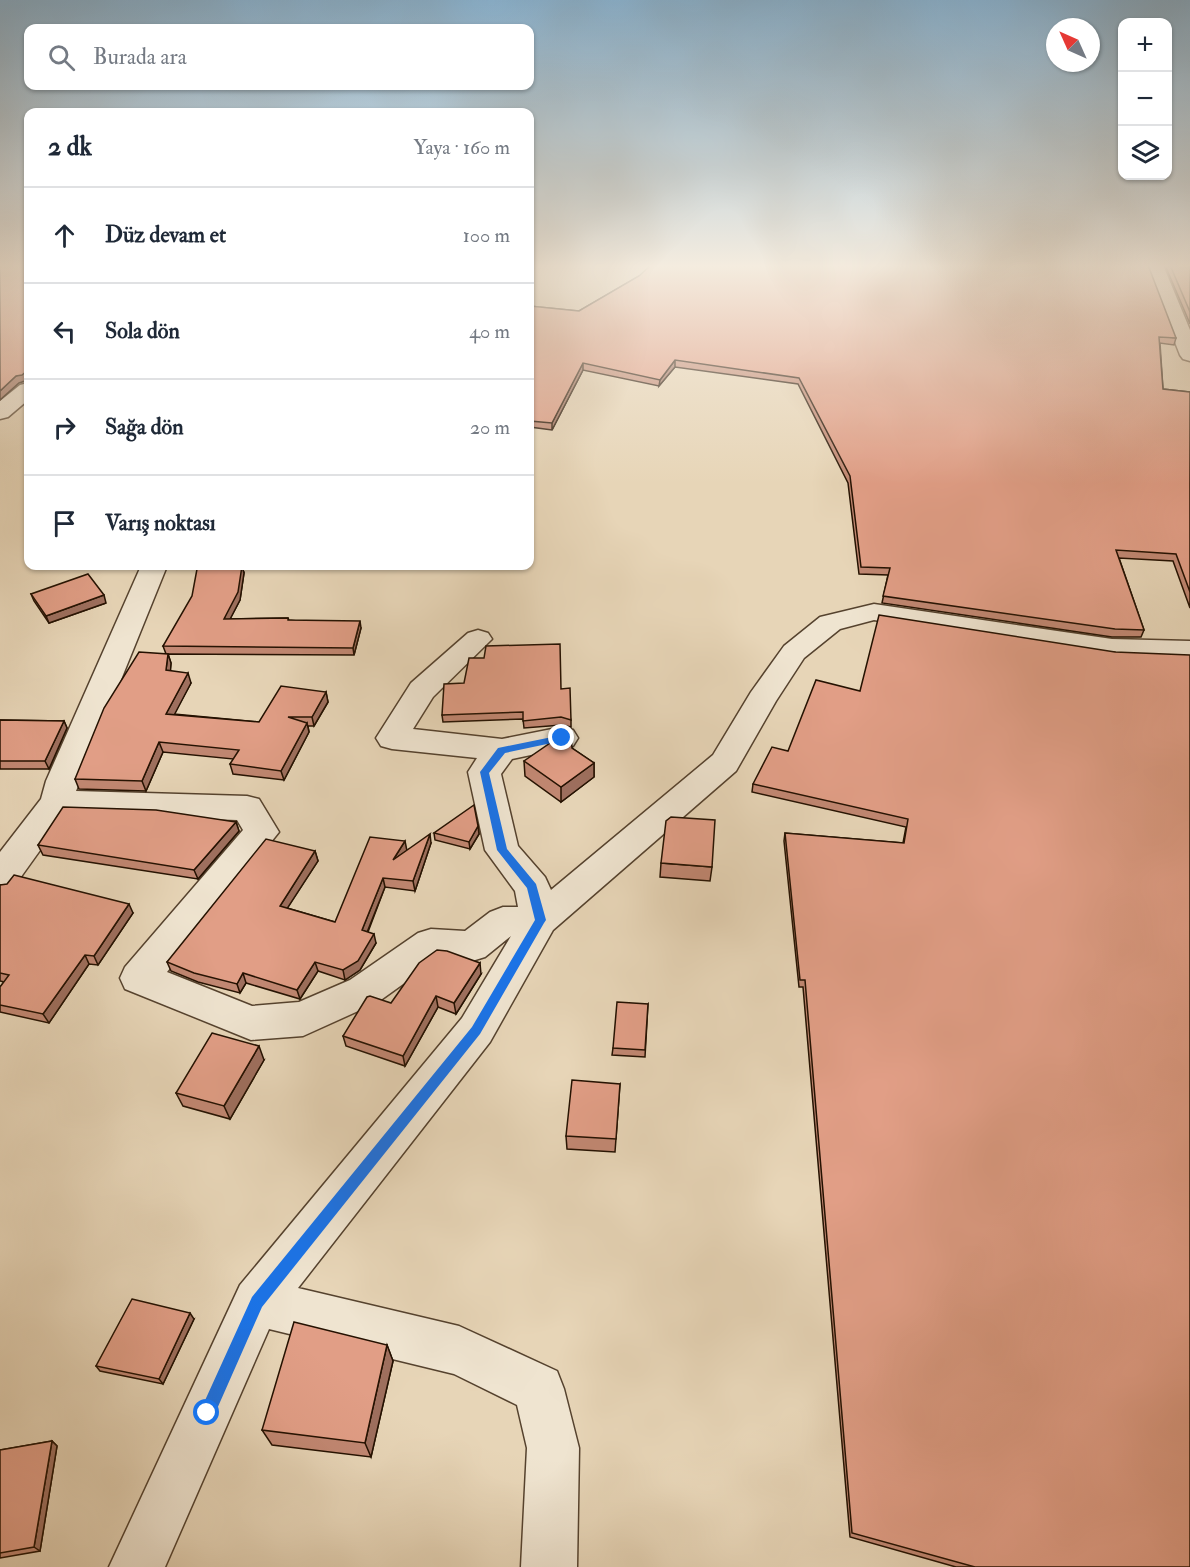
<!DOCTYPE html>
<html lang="tr">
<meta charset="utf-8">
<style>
:root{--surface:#fff;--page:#f6f6f7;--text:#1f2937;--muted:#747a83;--line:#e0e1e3}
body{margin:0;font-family:"IM FELL Double Pica",serif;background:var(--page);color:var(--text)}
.controls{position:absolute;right:18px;top:18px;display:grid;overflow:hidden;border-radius:12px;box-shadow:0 2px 4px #0004}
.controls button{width:54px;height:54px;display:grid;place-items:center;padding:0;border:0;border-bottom:2px solid var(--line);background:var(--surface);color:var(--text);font:30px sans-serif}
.compass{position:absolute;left:1046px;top:18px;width:54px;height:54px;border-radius:50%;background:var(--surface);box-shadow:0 2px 4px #0004;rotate:315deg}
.stop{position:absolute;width:18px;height:18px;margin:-14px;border:4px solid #1a73e8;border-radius:50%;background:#fff}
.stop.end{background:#1a73e8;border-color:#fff;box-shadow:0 2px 6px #0008}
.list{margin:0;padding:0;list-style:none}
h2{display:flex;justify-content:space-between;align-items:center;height:78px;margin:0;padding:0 24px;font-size:26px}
h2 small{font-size:20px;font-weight:400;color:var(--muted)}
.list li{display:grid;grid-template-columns:39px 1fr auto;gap:18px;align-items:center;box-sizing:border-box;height:96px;padding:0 24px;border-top:2px solid var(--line)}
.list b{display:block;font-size:22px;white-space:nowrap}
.list em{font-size:20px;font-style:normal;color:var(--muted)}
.icon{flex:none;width:33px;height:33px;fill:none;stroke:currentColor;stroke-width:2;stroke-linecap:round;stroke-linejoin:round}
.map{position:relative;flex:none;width:1190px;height:1567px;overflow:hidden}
.search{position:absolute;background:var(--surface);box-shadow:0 2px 4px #0004;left:24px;top:24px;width:510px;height:66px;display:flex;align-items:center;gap:15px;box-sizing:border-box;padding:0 21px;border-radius:12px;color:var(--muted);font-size:22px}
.panel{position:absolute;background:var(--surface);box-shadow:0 2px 4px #0004;left:24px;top:108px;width:510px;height:462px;border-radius:12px}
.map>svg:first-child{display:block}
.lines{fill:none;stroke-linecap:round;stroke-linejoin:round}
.minor-casing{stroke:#55422e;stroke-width:3}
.tertiary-casing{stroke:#55422e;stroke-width:3}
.minor{fill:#efe4d0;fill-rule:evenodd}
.tertiary{fill:#efe4d0;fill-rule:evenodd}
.wall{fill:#c28873;stroke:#241101;stroke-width:1.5}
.shaded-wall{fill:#9e6f5e;stroke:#241101;stroke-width:1.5}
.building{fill:#e19e86;stroke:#241101;stroke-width:1.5}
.route{fill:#1a73e8}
</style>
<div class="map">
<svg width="1190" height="1567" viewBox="0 0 1190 1567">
<rect width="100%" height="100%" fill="#e7d5b7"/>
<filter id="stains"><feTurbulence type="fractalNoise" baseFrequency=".00333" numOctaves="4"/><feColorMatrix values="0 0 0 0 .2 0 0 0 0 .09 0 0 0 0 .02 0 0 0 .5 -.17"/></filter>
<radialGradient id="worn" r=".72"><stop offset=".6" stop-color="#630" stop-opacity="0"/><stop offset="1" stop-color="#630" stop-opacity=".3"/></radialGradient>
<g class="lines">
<g class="minor-casing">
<g id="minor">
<polygon points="1145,265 1163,265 1190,330 1190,361 1183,359 1180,355"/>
<polygon points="141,566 167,566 76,791 247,796 259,799 279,832 167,972 252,1006 299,1002 350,980 418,933 431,929 465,931 490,912 503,907 518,907 515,891 485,850 468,772 477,758 392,749 381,746 376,738 411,683 468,633 478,630 488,633 492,639 433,697 413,729 502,739 562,727 573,730 578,738 573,746 512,759 501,774 518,846 545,877 551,890 713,755 751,692 784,646 820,617 874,604 1112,639 1190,641 1190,659 1112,657 874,620 840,629 804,658 776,701 736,771 553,930 490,1042 298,1288 459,1326 557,1371 564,1389 579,1448 577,1567 521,1567 527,1448 517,1405 454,1374 269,1329 165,1567 109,1567 240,1285 462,1018 511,936 485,957 472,961 438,959 378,1002 303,1036 251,1040 125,989 120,978 125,967 243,830 237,820 66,814 13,888 0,892 0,852 41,799 46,781"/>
</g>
</g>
<g class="tertiary-casing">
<polygon id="tertiary" points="28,383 28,400 8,417 0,419 0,401 20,385"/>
</g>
<use href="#minor" class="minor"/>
<use href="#tertiary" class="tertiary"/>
</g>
<g class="wall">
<polygon points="1165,265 1190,265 1190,324"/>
<polygon points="639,276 1176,338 1174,345 1160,343 1163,389 1190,392 1190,608 1173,561 1119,558 1144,630 1141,637 1112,637 882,603 888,575 859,574 848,483 798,384 675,367 659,386 583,370 552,430 530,427 530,306 579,311"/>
<polygon points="244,573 240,600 230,619 288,618 289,620 361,628 354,655 168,654 171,663 170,671 191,683 174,714 259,722 326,692 328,702 314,726 308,726 309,732 284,780 233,774 230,764 234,759 163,752 146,791 79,789 75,779 166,654 163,646"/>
<polygon points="31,594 106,603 49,623 34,601"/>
<polygon points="1115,652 1190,1567 956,1567 850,1537 803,987 799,987 784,841 785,833 903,843 906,827 752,792 753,784 788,751 860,691"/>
<polygon points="561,689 571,720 571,727 562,725 524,728 523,719 443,722 442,715"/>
<polygon points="0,720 64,721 67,728 49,769 0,769"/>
<polygon points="572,748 594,763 594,777 561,802 525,776 524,761"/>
<polygon points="236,822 239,831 198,879 43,855 38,845"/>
<polygon points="478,826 479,834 470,849 435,840 434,833"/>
<polygon points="431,843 415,891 385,887 368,932 376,943 360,970 345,980 318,971 300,999 246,983 240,993 198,982 171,971 167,962 315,851 318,861 287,908 335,922 407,850"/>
<polygon points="661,863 712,867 710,881 660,877"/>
<polygon points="0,885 133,913 98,965 89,964 49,1023 0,1012 0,987 4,982 0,981"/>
<polygon points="481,974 456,1014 438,1007 405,1066 346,1046 343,1036"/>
<polygon points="648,1004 645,1057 612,1055 613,1048"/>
<polygon points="264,1060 230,1119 183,1106 176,1093"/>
<polygon points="620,1084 615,1152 567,1149 566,1136"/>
<polygon points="194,1319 163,1384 100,1371 96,1366"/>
<polygon points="387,1345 393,1361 371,1457 272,1445 262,1430"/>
<polygon points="52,1441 57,1446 40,1551 0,1558 0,1450"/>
</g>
<g class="shaded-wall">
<polygon points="675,360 675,367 659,386 660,380"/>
<polygon points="583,363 583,370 552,430 552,423"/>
<polygon points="28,370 28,379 25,381 19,383 0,400 0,391 16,376"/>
<polygon points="242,566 244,573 240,600 226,627 224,619"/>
<polygon points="104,595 106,603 49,623 46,616"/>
<polygon points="360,621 361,628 354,655 353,648"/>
<polygon points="168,654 171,663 170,680 166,670"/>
<polygon points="188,673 191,683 170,723 166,714"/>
<polygon points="326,692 328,702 314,726 312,717"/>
<polygon points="64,721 67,728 49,769 45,761"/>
<polygon points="307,723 309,732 284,780 281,771"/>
<polygon points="159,742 163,752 146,791 142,781"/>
<polygon points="594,763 594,777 561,802 561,787"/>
<polygon points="236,822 239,831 198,879 194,870"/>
<polygon points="478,826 479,834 470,849 469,842"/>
<polygon points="430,834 431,843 415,891 413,881"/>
<polygon points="405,841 407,851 393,860"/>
<polygon points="315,851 318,861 283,915 280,906"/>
<polygon points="383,878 385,887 364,940 362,930"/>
<polygon points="129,904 133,913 98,965 94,956"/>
<polygon points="374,934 376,943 360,970 345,980 343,970"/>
<polygon points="85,955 89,964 49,1023 43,1014"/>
<polygon points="315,962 318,971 300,999 297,990"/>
<polygon points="480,963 481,974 456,1014 454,1003"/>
<polygon points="243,973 246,983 240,993 237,984"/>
<polygon points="436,996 438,1007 405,1066 403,1056"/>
<polygon points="259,1046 264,1060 230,1119 224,1106"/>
<polygon points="190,1313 194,1319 163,1384 159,1379"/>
<polygon points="387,1345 393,1361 371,1457 365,1443"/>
<polygon points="52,1441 57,1446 40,1551 34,1547"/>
</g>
<g class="building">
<polygon points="0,265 28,265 28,370 22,375 16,376 0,391"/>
<polygon points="651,265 1148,265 1176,338 1159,337 1163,389 1190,392 1190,592 1176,554 1116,550 1144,630 1115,629 883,596 890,568 861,567 850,476 799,378 675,360 660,380 583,363 552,423 530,421 530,306 579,311 639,276"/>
<polygon points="1170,265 1190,265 1190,312"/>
<polygon points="242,566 238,592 224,619 288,618 288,620 360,621 353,648 163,646 192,596 197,569"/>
<polygon points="88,574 104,595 46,616 31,594"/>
<polygon points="879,615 1115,652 1190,655 1190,1567 975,1567 852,1533 805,980 800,980 785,833 904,843 908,819 753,784 772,747 788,751 816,680 860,691"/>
<polygon points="560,644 561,689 570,688 571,720 561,717 523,721 523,712 442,715 444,684 464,683 469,658 484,658 486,646"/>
<polygon points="139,652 168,654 166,670 188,673 166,714 259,722 281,686 326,692 312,717 288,717 307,723 281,771 230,764 239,750 159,742 142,781 75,779 104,708"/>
<polygon points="0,720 64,721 45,761 0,761"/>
<polygon points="571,734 572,748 594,763 561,787 524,761 559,737"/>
<polygon points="474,805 478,826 469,842 434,833"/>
<polygon points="63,807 156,810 236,822 194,870 38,845"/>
<polygon points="671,817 715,820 712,867 661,863 666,821"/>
<polygon points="430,834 413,881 383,878 362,930 374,934 358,961 343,970 315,962 297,990 243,973 237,984 194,973 167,962 266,839 315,851 280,906 335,922 370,837 405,841 393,860"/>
<polygon points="14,875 129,904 94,956 85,955 43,1014 0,1005 0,987 9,975 0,973 0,885 7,884"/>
<polygon points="437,950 447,951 480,963 454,1003 436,996 403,1056 343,1036 367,997 370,996 391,1003 419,963"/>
<polygon points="617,1002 648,1004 645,1050 613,1048"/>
<polygon points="212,1033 259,1046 224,1106 176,1093"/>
<polygon points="572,1080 620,1084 616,1139 566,1136"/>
<polygon points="132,1299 190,1313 159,1379 96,1366"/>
<polygon points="294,1322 387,1345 365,1443 262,1430"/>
<polygon points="52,1441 34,1547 0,1553 0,1450"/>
</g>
<linearGradient id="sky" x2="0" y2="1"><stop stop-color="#89b5d5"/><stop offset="0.55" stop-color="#f4ecdf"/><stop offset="1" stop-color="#f4ecdf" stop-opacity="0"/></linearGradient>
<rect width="1190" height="484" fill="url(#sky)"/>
<polygon class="route" points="562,735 566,735 566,740 505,753 489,773 507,849 536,884 546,920 544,923 480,1034 262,1307 213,1418 207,1420 202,1418 200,1413 202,1407 252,1297 472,1027 535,920 527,888 497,850 480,772 498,748"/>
<rect width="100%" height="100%" filter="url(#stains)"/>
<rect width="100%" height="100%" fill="url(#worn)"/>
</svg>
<div class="controls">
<button>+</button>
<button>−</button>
<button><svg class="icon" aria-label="layers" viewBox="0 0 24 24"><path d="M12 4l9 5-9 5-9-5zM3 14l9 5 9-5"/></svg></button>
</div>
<svg class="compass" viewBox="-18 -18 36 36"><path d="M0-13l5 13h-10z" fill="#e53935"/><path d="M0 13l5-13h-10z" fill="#747a83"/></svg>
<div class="stop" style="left:207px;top:1413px"></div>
<div class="stop end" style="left:562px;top:738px"></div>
<div class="search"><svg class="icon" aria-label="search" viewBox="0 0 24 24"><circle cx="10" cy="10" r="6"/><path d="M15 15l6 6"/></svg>Burada ara</div>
<section class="panel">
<h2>2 dk<small>Yaya · 160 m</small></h2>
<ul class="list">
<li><svg class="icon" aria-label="ahead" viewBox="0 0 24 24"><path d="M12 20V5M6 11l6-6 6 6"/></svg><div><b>Düz devam et</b></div><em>100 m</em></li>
<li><svg class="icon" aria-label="left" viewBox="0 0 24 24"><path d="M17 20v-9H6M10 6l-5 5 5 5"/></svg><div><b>Sola dön</b></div><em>40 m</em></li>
<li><svg class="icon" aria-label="right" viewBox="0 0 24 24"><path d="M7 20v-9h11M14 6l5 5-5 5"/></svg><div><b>Sağa dön</b></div><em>20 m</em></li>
<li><svg class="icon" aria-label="arrive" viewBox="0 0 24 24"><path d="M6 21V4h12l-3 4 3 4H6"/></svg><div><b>Varış noktası</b></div></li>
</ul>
</section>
</div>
